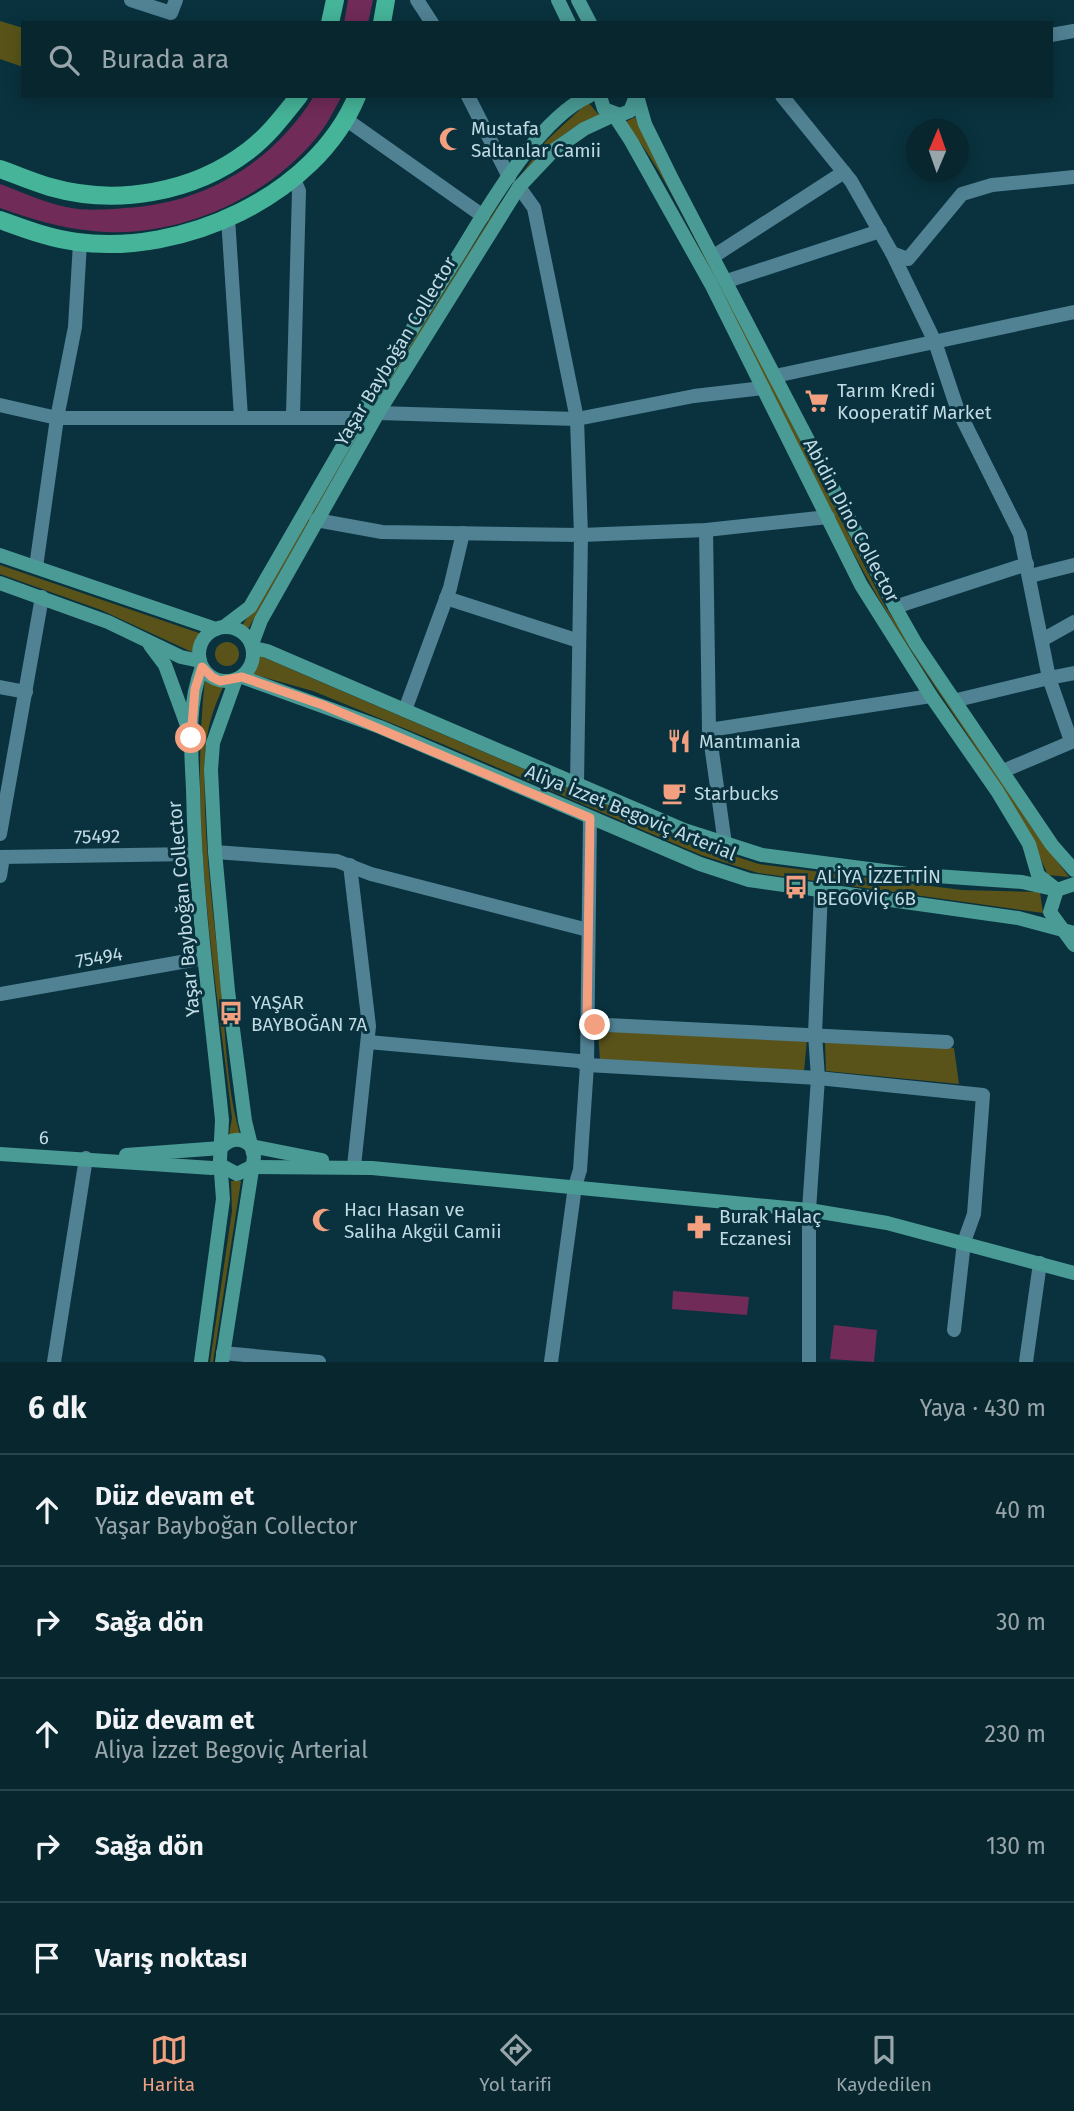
<!DOCTYPE html>
<html lang="tr">
<meta charset="utf-8">
<style>
:root{--surface:#07262e;--page:#15323a;--text:#f1f3f6;--muted:#98a5aa;--line:#28434a;--accent:#f2a07f}
body{margin:0;font-family:"Fira Sans",sans-serif;background:var(--page);color:var(--text)}
.compass{position:absolute;left:906px;top:119px;width:63px;height:63px;border-radius:50%;background:var(--surface);box-shadow:0 4px 18px #0003;rotate:2deg}
.stop{position:absolute;width:21px;height:21px;margin:-16px;border:5px solid #f2a07f;border-radius:50%;background:#fff}
.stop.end{background:#f2a07f;border-color:#fff;box-shadow:0 2px 7px #0008}
.list{margin:0;padding:0;list-style:none}
h2{display:flex;justify-content:space-between;align-items:center;height:91px;margin:0;padding:0 28px;font-size:30px}
h2 small{font-size:23px;font-weight:400;color:var(--muted)}
.list li{display:grid;grid-template-columns:46px 1fr auto;gap:21px;align-items:center;box-sizing:border-box;height:112px;padding:0 28px;border-top:2px solid var(--line)}
.list b{display:block;font-size:26px;white-space:nowrap}
.list p{margin:0;font-size:23px;white-space:nowrap;color:var(--muted)}
.list em{font-size:23px;font-style:normal;color:var(--muted)}
.icon{flex:none;width:38px;height:38px;fill:none;stroke:currentColor;stroke-width:2;stroke-linecap:round;stroke-linejoin:round}
.map{position:relative;flex:none;width:1074px;height:1362px;overflow:hidden}
.search{position:absolute;background:var(--surface);box-shadow:0 4px 18px #0003;left:21px;right:21px;top:21px;height:77px;display:flex;align-items:center;gap:18px;box-sizing:border-box;padding:0 24px;border-radius:0px;color:var(--muted);font-size:26px}
.sheet{height:651px;background:var(--surface)}
nav{display:flex;justify-content:space-around;align-items:center;box-sizing:border-box;height:98px;border-top:2px solid var(--line);background:var(--surface);font-size:19px;color:var(--muted)}
nav a{display:grid;justify-items:center;gap:4px}
nav .on{color:var(--accent)}
.map>svg:first-child{display:block}
.green{fill:#595319}
.water{fill:#702b58}
.lines{fill:none;stroke-linecap:round;stroke-linejoin:round}
.street{stroke:#508294;stroke-width:14}
.secondary{stroke:#4a9b96;stroke-width:14}
.primary{stroke:#45b499;stroke-width:18}
.route{stroke:#f2a07f;stroke-width:9}
.labels{text-anchor:middle;stroke-width:6;stroke-linejoin:round;paint-order:stroke}
.poi-label{font-size:19px;fill:#c1dbe4;stroke:#09323e;text-anchor:start}
.street-label{font-size:19px;fill:#c1dbe4;stroke:#09323e}
</style>
<div class="map">
<svg width="1074" height="1362" viewBox="0 0 1074 1362">
<rect width="100%" height="100%" fill="#09323e"/>
<g class="green">
<polygon points="0,21 23,28 23,67 0,59"/>
<path d="M588,102l11,13c-30,12 -52,31 -73,55l-151,234 -127,225 -7,-2 30,-45 103,-179 122,-194 50,-68z"/>
<path d="M635,117l250,489 145,219 39,52 -21,-2c-49,-110 -130,-201 -187,-308 -51,-93 -96,-189 -144,-284 -27,-54 -54,-113 -92,-161z"/>
<polygon points="0,565 202,634 194,653 101,610 0,574"/>
<circle cx="227" cy="654" r="12"/>
<polygon points="258,655 703,846 759,864 962,890 1040,892 1043,913 758,873 701,855 440,743 313,691 252,674"/>
<path d="M205,679l19,6c-11,23 -18,46 -19,71 -3,80 9,161 17,240 4,45 5,95 18,138l-11,1 3,-17c-17,-145 -43,-294 -27,-439z"/>
<polygon points="598,1031 807,1040 804,1071 600,1060"/>
<polygon points="828,1040 954,1048 959,1084 826,1071 825,1043"/>
<polygon points="231,1181 241,1181 213,1362 210,1362 232,1211"/>
</g>
<g class="water">
<polygon points="348,0 373,0 368,23 344,23"/>
<path d="M314,96h28c-8,14 -15,29 -25,41 -51,63 -143,103 -224,94 -33,-3 -62,-12 -93,-23v-24c21,8 44,18 66,23 19,4 39,3 58,1 79,-4 148,-44 190,-112z"/>
<polygon points="673,1291 749,1297 747,1315 672,1309"/>
<polygon points="834,1325 877,1330 874,1362 830,1359"/>
</g>
<g class="lines">
<g class="street">
<polyline points="131,0 171,13 176,0"/>
<polyline points="417,0 432,23"/>
<polyline points="1051,35 1074,31"/>
<polyline points="468,96 509,177"/>
<polyline points="782,96 851,181 892,253 908,259 962,194 992,185 1074,177"/>
<polyline points="344,118 483,216"/>
<polyline points="228,218 241,417"/>
<polyline points="892,253 935,342 957,408 1020,534 1049,678 957,700"/>
<polyline points="714,256 844,172"/>
<polyline points="727,281 880,231"/>
<polyline points="775,376 1074,312"/>
<polyline points="763,388 694,396 577,419 581,535 706,530 828,517"/>
<polyline points="0,405 57,418 358,418"/>
<polyline points="378,413 577,419 534,208 519,187"/>
<polyline points="293,415 299,191 293,177"/>
<polyline points="316,520 382,532 581,535 577,783"/>
<polyline points="706,530 709,730 725,844"/>
<polyline points="36,567 57,418 75,327 80,243"/>
<polyline points="1030,576 1074,565"/>
<polyline points="446,598 579,641"/>
<polyline points="895,607 1027,564"/>
<polyline points="1042,640 1074,622"/>
<polyline points="0,687 26,692"/>
<polyline points="405,710 450,588 463,533"/>
<polyline points="709,730 931,696"/>
<polyline points="1071,741 1049,678 1074,673"/>
<polyline points="1003,771 1074,741"/>
<polyline points="0,834 42,597"/>
<polyline points="215,852 337,861 371,874 588,930"/>
<polyline points="0,857 194,854"/>
<polyline points="350,865 369,1026 354,1166"/>
<polyline points="0,876 3,857"/>
<polyline points="0,994 204,958"/>
<polyline points="587,1024 947,1042"/>
<polyline points="368,1042 579,1061 587,1065 818,1078 983,1095 974,1214 964,1242 954,1330"/>
<polyline points="223,1353 319,1362"/>
<polyline points="54,1362 86,1158"/>
<polyline points="551,1362 575,1186 580,1170 587,1065 590,818"/>
<polyline points="809,1362 809,1210 818,1078 815,1034 821,890"/>
<polyline points="1026,1362 1040,1263"/>
</g>
<g class="secondary">
<polyline points="558,0 569,23"/>
<polyline points="578,0 590,23"/>
<polyline points="600,96 604,109 620,115 630,111 636,96"/>
<polyline points="637,96 645,124 673,181 895,607 916,644 1052,845 1074,870"/>
<polyline points="614,115 631,141 711,284 861,585 931,696 997,791 1029,844 1038,875 1057,890"/>
<polyline points="0,555 216,629"/>
<polyline points="0,583 108,622 181,657 200,661"/>
<path d="M225,626l25,-19c68,-117 133,-234 206,-348 30,-48 81,-140 133,-163"/>
<circle cx="226" cy="654" r="27"/>
<polyline points="252,644 261,620 378,413 519,187 554,150 584,129 614,115"/>
<polyline points="150,645 165,665 188,728"/>
<polyline points="254,648 267,651 684,830 762,855 907,874 1022,882 1053,889"/>
<polyline points="242,677 380,727 700,864 749,880 1018,918 1074,933"/>
<polyline points="1074,884 1057,890 1050,912 1074,945"/>
<path d="M221,1148c9,-10 20,-11 30,-2l71,14"/>
<polyline points="0,1154 212,1168 222,1166"/>
<polyline points="126,1155 221,1148"/>
<polyline points="222,1166 237,1174 251,1167 372,1168 809,1210 887,1223 1074,1273"/>
<path d="M201,1362l22,-163 -3,-39 2,-40c-11,-111 -27,-220 -29,-331 -2,-41 -6,-83 9,-122"/>
<polyline points="222,1362 254,1157 245,1121 228,991 215,852 211,770 213,743 236,679"/>
</g>
<g class="primary">
<polyline points="330,23 335,0"/>
<polyline points="382,23 386,0"/>
<path d="M0,169c17,6 33,13 50,18 66,19 143,6 198,-36 20,-15 35,-35 51,-55"/>
<path d="M0,220c25,9 51,19 77,22 104,14 238,-45 280,-146"/>
</g>
</g>
<g class="lines">
<polyline class="route" points="191,738 195,689 202,667 212,677 220,681 242,677 323,705 590,818 587,1024 595,1025"/>
</g>
<defs>
<g id="mosque-bare" transform="scale(1.89)"><path d="M3.5-4.9A6 6 0 1 0 3.5 4.9A5 5 0 1 1 3.5-4.9Z" fill="#f2a07f" stroke="#09323e" stroke-width="2.5" paint-order="stroke"/></g>
<g id="supermarket-bare" transform="scale(1.89)"><path d="M-6-5.5h2.5l.6 2H6L4.5 2H-2.5L-4.4-4H-6ZM-1.5 3.2a1.3 1.3 0 1 0 .1 0ZM3 3.2a1.3 1.3 0 1 0 .1 0Z" fill="#f2a07f" stroke="#09323e" stroke-width="2.5" paint-order="stroke"/></g>
<g id="restaurant-bare" transform="scale(1.89)"><path d="M-5-6h1v4h1v-4h1v4h1v-4h1v5L-1.5 .5V6h-2V.5L-5-1ZM5-6V6H3V1.5H1.5Q1.5-4 5-6Z" fill="#f2a07f" stroke="#09323e" stroke-width="2.5" paint-order="stroke"/></g>
<g id="cafe-bare" transform="scale(1.89)"><path d="M-5.5-4.5H6V0H3Q3 3.5 0 3.5H-2.5Q-5.5 3.5-5.5 0ZM3-3.2v2h1.7v-2ZM-6 4.5H4V6H-6Z" fill="#f2a07f" stroke="#09323e" stroke-width="2.5" paint-order="stroke"/></g>
<g id="bus-bare" transform="scale(1.89)"><path d="M-5-6H5V4H4V6H2V4H-2V6H-4V4H-5ZM-3.5-4V0h7V-4ZM-3.5 1.2v1.5H-2V1.2ZM2 1.2v1.5H3.5V1.2Z" fill="#f2a07f" stroke="#09323e" stroke-width="2.5" paint-order="stroke"/></g>
<g id="pharmacy-bare" transform="scale(1.89)"><path d="M-2-6h4v4h4v4h-4v4h-4v-4h-4v-4h4Z" fill="#f2a07f" stroke="#09323e" stroke-width="2.5" paint-order="stroke"/></g>
</defs>
<g fill-rule="evenodd">
<use href="#mosque-bare" x="451" y="139"/>
<use href="#supermarket-bare" x="817" y="401"/>
<use href="#restaurant-bare" x="679" y="741"/>
<use href="#cafe-bare" x="674" y="793"/>
<use href="#bus-bare" x="796" y="887"/>
<use href="#bus-bare" x="231" y="1013"/>
<use href="#mosque-bare" x="324" y="1220"/>
<use href="#pharmacy-bare" x="699" y="1227"/>
</g>
<g class="labels">
<g class="poi-label">
<text x="471" y="135">Mustafa<tspan x="471" dy="22">Saltanlar Camii</tspan></text>
<text x="837" y="397">Tarım Kredi<tspan x="837" dy="22">Kooperatif Market</tspan></text>
<text x="699" y="748">Mantımania</text>
<text x="694" y="800">Starbucks</text>
<text x="816" y="883">ALİYA İZZETTİN<tspan x="816" dy="22">BEGOVİÇ 6B</tspan></text>
<text x="251" y="1009">YAŞAR<tspan x="251" dy="22">BAYBOĞAN 7A</tspan></text>
<text x="344" y="1216">Hacı Hasan ve<tspan x="344" dy="22">Saliha Akgül Camii</tspan></text>
<text x="719" y="1223">Burak Halaç<tspan x="719" dy="22">Eczanesi</tspan></text>
</g>
<g class="street-label">
<text transform="translate(395 351) rotate(-59)" y="7">Yaşar Bayboğan Collector</text>
<text transform="translate(852 520) rotate(62)" y="7">Abidin Dino Collector</text>
<text transform="translate(631 812) rotate(22)" y="7">Aliya İzzet Begoviç Arterial</text>
<text transform="translate(97 836) rotate(-1)" y="7">75492</text>
<text transform="translate(183 909) rotate(-95)" y="7">Yaşar Bayboğan Collector</text>
<text transform="translate(99 957) rotate(-10)" y="7">75494</text>
<text transform="translate(44 1137) rotate(3)" y="7">6</text>
</g>
</g>
</svg>
<svg class="compass" viewBox="-18 -18 36 36"><path d="M0-13l5 13h-10z" fill="#e53935"/><path d="M0 13l5-13h-10z" fill="#98a5aa"/></svg>
<div class="stop" style="left:191px;top:738px"></div>
<div class="stop end" style="left:595px;top:1025px"></div>
<div class="search"><svg class="icon" aria-label="search" viewBox="0 0 24 24"><circle cx="10" cy="10" r="6"/><path d="M15 15l6 6"/></svg>Burada ara</div>
</div>
<section class="sheet">
<h2>6 dk<small>Yaya · 430 m</small></h2>
<ul class="list">
<li><svg class="icon" aria-label="ahead" viewBox="0 0 24 24"><path d="M12 20V5M6 11l6-6 6 6"/></svg><div><b>Düz devam et</b><p>Yaşar Bayboğan Collector</p></div><em>40 m</em></li>
<li><svg class="icon" aria-label="right" viewBox="0 0 24 24"><path d="M7 20v-9h11M14 6l5 5-5 5"/></svg><div><b>Sağa dön</b></div><em>30 m</em></li>
<li><svg class="icon" aria-label="ahead" viewBox="0 0 24 24"><path d="M12 20V5M6 11l6-6 6 6"/></svg><div><b>Düz devam et</b><p>Aliya İzzet Begoviç Arterial</p></div><em>230 m</em></li>
<li><svg class="icon" aria-label="right" viewBox="0 0 24 24"><path d="M7 20v-9h11M14 6l5 5-5 5"/></svg><div><b>Sağa dön</b></div><em>130 m</em></li>
<li><svg class="icon" aria-label="arrive" viewBox="0 0 24 24"><path d="M6 21V4h12l-3 4 3 4H6"/></svg><div><b>Varış noktası</b></div></li>
</ul>
</section>
<nav>
<a class="on"><svg class="icon" aria-label="map" viewBox="0 0 24 24"><path d="M3 6l6-2 6 2 6-2v14l-6 2-6-2-6 2zM9 4v14M15 6v14"/></svg>Harita</a>
<a><svg class="icon" aria-label="directions" viewBox="0 0 24 24"><path d="M12 3l9 9-9 9-9-9zM9 14v-3h6M13 9l2 2-2 2"/></svg>Yol tarifi</a>
<a><svg class="icon" aria-label="saved" viewBox="0 0 24 24"><path d="M7 4h10v16l-5-4-5 4z"/></svg>Kaydedilen</a>
</nav>
